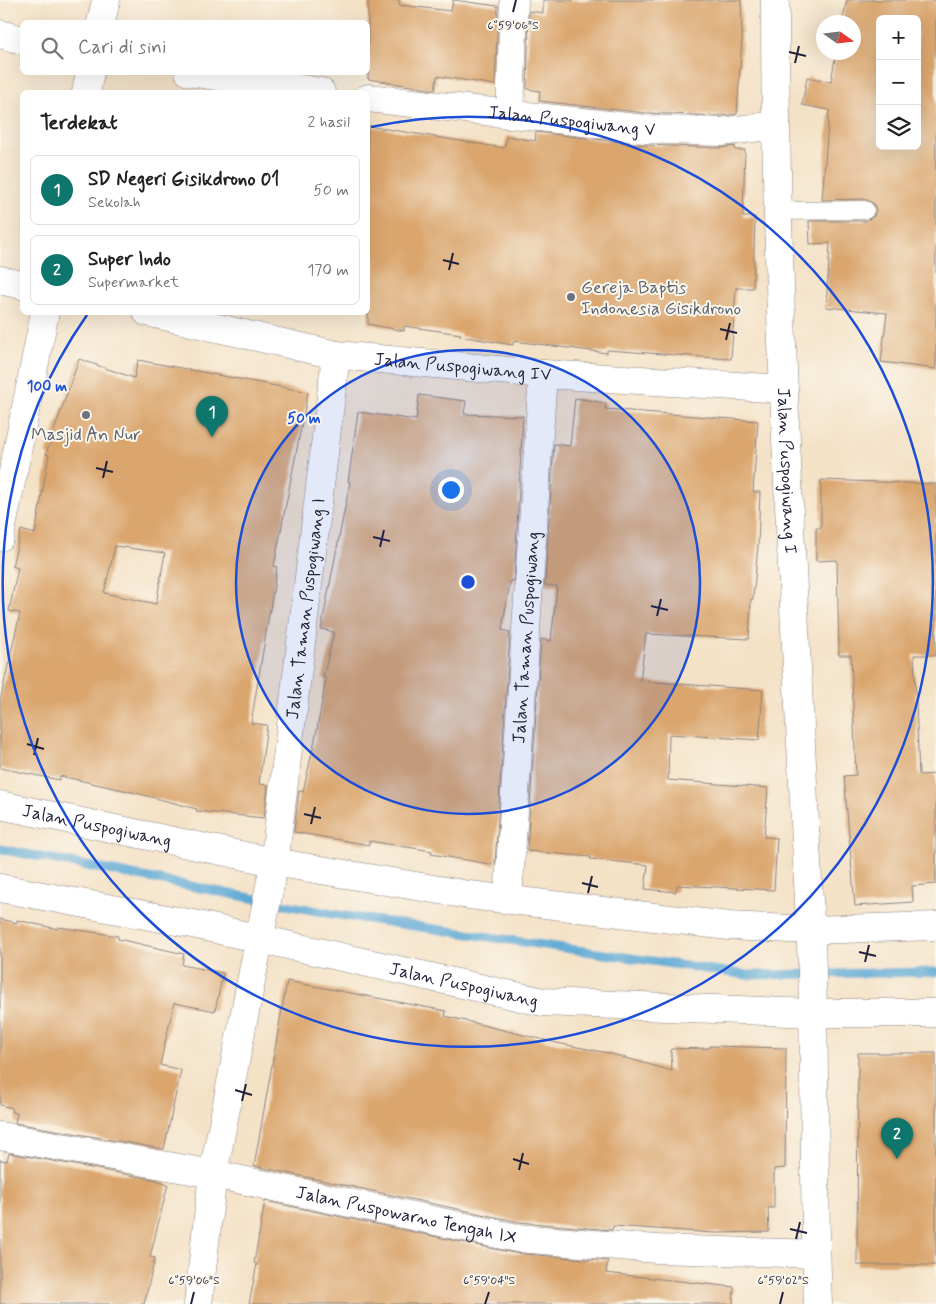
<!DOCTYPE html>
<html lang="id">
<meta charset="utf-8">
<style>
:root{--surface:#fff;--page:#f6f6f6;--text:#222;--muted:#767676;--line:#e0e0e0;--accent:#0f766e}
body{margin:0;font-family:Mynerve,sans-serif;background:var(--page);color:var(--text)}
.controls{position:absolute;right:15px;top:15px;display:grid;overflow:hidden;border-radius:8px;box-shadow:0 5px 20px #0002}
.controls button{width:45px;height:45px;display:grid;place-items:center;padding:0;border:0;border-bottom:1px solid var(--line);background:var(--surface);color:var(--text);font:25px sans-serif}
.compass{position:absolute;left:816px;top:15px;width:45px;height:45px;border-radius:50%;background:var(--surface);box-shadow:0 5px 20px #0002;rotate:104deg}
.you{position:absolute;left:450px;top:489px;width:18px;height:18px;margin:-12px;border:4px solid #fff;border-radius:50%;background:#1a73e8;box-shadow:0 0 0 8px #1a73e833}
.badge{display:grid;place-items:center;width:32px;height:32px;border-radius:50%;background:var(--accent);color:#fff;font-size:16px;font-weight:700}
.pin{position:absolute;translate:-50% -41px;filter:drop-shadow(0 1px 2px #0008)}
.pin::after{content:'';position:absolute;top:26px;width:18px;height:15px;background:inherit;clip-path:polygon(0 0,100% 0,50% 100%)}
.list{margin:0;padding:0;list-style:none}
h2{display:flex;justify-content:space-between;align-items:center;height:65px;margin:0;padding:0 20px;font-size:21px}
h2 small{font-size:16px;font-weight:400;color:var(--muted)}
.list li{display:grid;grid-template-columns:32px 1fr auto;gap:15px;align-items:center;box-sizing:border-box;height:70px;margin:0 10px 10px;padding:0 10px;border:1px solid var(--line);border-radius:8px}
.list b{display:block;font-size:19px;white-space:nowrap}
.list p{margin:0;font-size:16px;white-space:nowrap;color:var(--muted)}
.list em{font-size:16px;font-style:normal;color:var(--muted)}
.icon{flex:none;width:28px;height:28px;fill:none;stroke:currentColor;stroke-width:2;stroke-linecap:round;stroke-linejoin:round}
.map{position:relative;flex:none;width:936px;height:1304px;overflow:hidden}
.search{position:absolute;background:var(--surface);box-shadow:0 5px 20px #0002;left:20px;top:20px;width:350px;height:55px;display:flex;align-items:center;gap:12px;box-sizing:border-box;padding:0 18px;border-radius:8px;color:var(--muted);font-size:19px}
.panel{position:absolute;background:var(--surface);box-shadow:0 5px 20px #0002;left:20px;top:90px;width:350px;height:225px;border-radius:8px}
.map>svg:first-child{display:block}
.lines{fill:none;stroke-linecap:round;stroke-linejoin:round}
.stream{stroke:#5ba7d3;stroke-width:9}
.building{fill:#daa66e;fill-rule:evenodd}
.lane-casing{stroke:#8b8281;stroke-width:19}
.street-casing{stroke:#8b8281;stroke-width:29}
.lane{stroke:#fff;stroke-width:18}
.street{stroke:#fff;stroke-width:28}
.ticks{fill:none;stroke:#22223b;stroke-width:2}
.ring{fill:none;stroke:#1d4ed8;stroke-width:2.5}
.worship-dot{fill:#6b7280;stroke:#fbf7ec;stroke-width:2}
.labels{text-anchor:middle;stroke-width:4;stroke-linejoin:round;paint-order:stroke}
.street-label{font-size:18px;fill:#22223b;stroke:#fbf7ec}
.worship-label{font-size:18px;fill:#5b616d;stroke:#fbf7ec;text-anchor:start}
.ticks-label{font-size:12px;text-anchor:middle;fill:#22223b;stroke:#fbf7ec;stroke-width:4;stroke-linejoin:round;paint-order:stroke}
.centre{fill:#1d4ed8;stroke:#fbf7ec;stroke-width:2.5}
.ring-label{font-size:15px;text-anchor:middle;font-weight:bold;fill:#1d4ed8;stroke:#fbf7ec;stroke-width:4;stroke-linejoin:round;paint-order:stroke}
</style>
<div class="map">
<svg width="936" height="1304" viewBox="0 0 936 1304">
<rect width="100%" height="100%" fill="#fbf7ec"/>
<filter id="ink" filterUnits="userSpaceOnUse"><feTurbulence type="fractalNoise" baseFrequency=".02" numOctaves="2"/><feDisplacementMap in="SourceGraphic" scale="10" xChannelSelector="R" yChannelSelector="G"/><feConvolveMatrix kernelMatrix="1 2 1 2 8 2 1 2 1" color-interpolation-filters="sRGB"/></filter>
<filter id="wash" filterUnits="userSpaceOnUse"><feTurbulence type="fractalNoise" baseFrequency=".0096" numOctaves="4" result="noise"/><feDisplacementMap in="SourceGraphic" scale="20" xChannelSelector="R" yChannelSelector="G"/><feGaussianBlur stdDeviation="1.12" result="paint"/><feColorMatrix in="noise" values="0 0 0 0 0 0 0 0 0 0 0 0 0 0 0 0 0 1.4 0 .05"/><feComposite in="paint" operator="in"/></filter>
<g filter="url(#wash)">
<rect width="100%" height="100%" fill="#f4e2c7"/>
<g class="lines">
<polyline class="stream" points="0,849 333,914 747,975 936,972"/>
</g>
<g id="blocks">
<g class="building">
<polygon points="368,0 400,0 399,5 451,11 453,0 498,6 495,85 437,76 435,90 368,79"/>
<polygon points="543,0 741,0 742,38 737,114 720,116 646,113 539,101 540,91 527,89 529,11 543,13"/>
<path d="M847,0h89v369l-55,-7 6,-49 -61,-6 4,-64 -20,1 -1,-23h57l8,-5 2,-6 -2,-6 -9,-5 -43,1 7,-90 -27,-5 5,-28 24,5 5,-30h18v-30h-12zM880,19h37v127h-37z"/>
<polygon points="368,126 504,148 507,136 535,141 536,132 644,145 720,148 735,146 735,150 745,150 743,217 755,217 753,288 736,288 731,359 607,350 607,353 514,341 513,345 460,336 461,334 404,326 404,331 368,324"/>
<path d="M79,359l55,19 4,-18 170,32 -34,174 3,1 -26,156 16,2 -8,59 9,1 -4,33 -68,-7 1,-2 -65,-17 -72,-16 -1,4 -59,-12v-67l20,-88 -11,-2 9,-43 -6,-2 9,-36 14,4 14,-79 -3,-1zM115,546l50,7 -9,51 -52,-11z"/>
<polygon points="419,395 466,401 464,414 523,416 514,581 510,581 502,630 510,632 495,865 431,854 432,851 369,841 369,845 294,832 299,791 303,792 316,735 326,679 323,678 334,632 321,629 350,482 348,482 358,412 416,420"/>
<polygon points="575,398 606,403 605,409 758,421 753,492 760,492 758,546 753,599 751,599 749,639 646,634 640,681 763,690 759,740 669,734 668,780 768,788 764,837 777,838 774,890 677,885 676,892 645,889 648,865 590,859 591,857 527,851 541,639 551,641 557,586 545,585 554,444 570,446"/>
<polygon points="821,480 936,484 936,655 914,655 919,775 936,774 936,884 912,886 913,902 855,906 844,776 856,775 851,655 839,655 837,560 816,561 816,528 821,528"/>
<polygon points="0,919 17,923 17,920 58,929 58,927 118,936 118,939 184,954 182,965 223,973 215,1011 174,1003 160,1065 181,1070 164,1149 15,1123 17,1113 11,1112 12,1108 0,1105"/>
<polygon points="287,981 446,1011 445,1016 557,1043 608,1053 672,1071 671,1049 710,1048 710,1046 786,1048 785,1168 774,1169 774,1208 768,1208 769,1232 714,1233 613,1226 612,1230 519,1222 254,1166"/>
<polygon points="858,1053 936,1053 936,1265 857,1265"/>
<polygon points="9,1153 157,1180 168,1184 150,1257 155,1258 144,1304 0,1304 0,1160 7,1161"/>
<polygon points="265,1201 514,1253 608,1261 606,1273 734,1287 733,1304 249,1304 257,1264 254,1263"/>
</g>
</g>
</g>
<g filter="url(#ink)">
<use href="#blocks" fill-opacity="0" stroke="#8b8281" stroke-width="1"/>
<g class="lines">
<g class="lane-casing">
<polyline id="lane" points="778,211 865,210"/>
</g>
<g class="street-casing">
<g id="street">
<path id="s1" d="M775,0c0,315 21,629 36,943 5,120 2,241 7,361"/>
<polyline points="101,22 106,0"/>
<polyline points="0,34 22,40"/>
<polyline points="189,72 321,92"/>
<polyline points="86,92 90,72"/>
<path id="s2" d="M368,98l277,31 76,3 55,-7"/>
<polyline points="510,115 514,0"/>
<polyline points="0,280 22,285"/>
<path id="s3" d="M147,312l189,43 207,19 241,15"/>
<polyline points="0,537 45,312"/>
<path id="s4" d="M0,805l274,57 195,33 260,31 81,4 126,-4"/>
<path id="s5" d="M0,888l193,36 350,78 269,11h124"/>
<path id="s6" d="M508,899l35,-525"/>
<path id="s7" d="M0,1136l213,38 304,64 140,11 159,5"/>
<path id="s8" d="M198,1304l15,-130 61,-309 62,-510"/>
</g>
</g>
<use href="#lane" class="lane"/>
<use href="#street" class="street"/>
</g>
</g>
<path class="ticks" d="M513,12l3,-12M789,52l17,4M795,63l4,-17M443,260l16,4M449,270l4,-17M720,329l17,4M726,340l4,-17M96,468l17,4M103,478l4,-17M373,537l17,4M380,547l4,-17M651,606l17,4M657,616l4,-17M27,744l17,5M34,755l4,-17M304,814l17,4M311,824l4,-17M582,883l16,4M588,893l4,-17M859,952l17,4M865,962l4,-17M235,1090l17,5M242,1101l4,-17M513,1159l16,5M519,1170l4,-17M790,1229l17,4M796,1239l4,-17M191,1304l3,-12M485,1304l4,-12M780,1304l3,-12"/>
<circle cx="468" cy="582" r="232" fill="#1d4ed8" fill-opacity=".12"/>
<g class="ring">
<circle cx="468" cy="582" r="232"/>
<path d="M371 127A465 465 0 1 1 87 315"/>
</g>
<g class="worship-dot">
<circle cx="571" cy="297" r="5"/>
<circle cx="86" cy="415" r="5"/>
</g>
<g class="labels">
<g class="street-label">
<text dy="6" stroke="none"><textPath href="#s2" startOffset="205">Jalan Puspogiwang V</textPath></text>
<text dy="6" stroke="none"><textPath href="#s3" startOffset="321">Jalan Puspogiwang IV</textPath></text>
<text dy="6" stroke="none"><textPath href="#s1" startOffset="471">Jalan Puspogiwang I</textPath></text>
<text dy="6" stroke="none"><textPath href="#s8" startOffset="704">Jalan Taman Puspogiwang I</textPath></text>
<text dy="6" stroke="none"><textPath href="#s6" startOffset="262">Jalan Taman Puspogiwang</textPath></text>
<text dy="6" stroke="none"><textPath href="#s4" startOffset="99">Jalan Puspogiwang</textPath></text>
<text dy="6" stroke="none"><textPath href="#s5" startOffset="474">Jalan Puspogiwang</textPath></text>
<text dy="6" stroke="none"><textPath href="#s7" startOffset="414">Jalan Puspowarno Tengah IX</textPath></text>
</g>
<g class="worship-label">
<text x="581" y="293">Gereja Baptis<tspan x="581" dy="21">Indonesia Gisikdrono</tspan></text>
<text x="86" y="440" text-anchor="middle">Masjid An Nur</text>
</g>
</g>
<g class="ticks-label">
<text x="513" y="29">6°59'06"S</text>
<text x="194" y="1284">6°59'06"S</text>
<text x="489" y="1284">6°59'04"S</text>
<text x="783" y="1284">6°59'02"S</text>
</g>
<circle cx="468" cy="582" r="8" class="centre"/>
<g class="ring-label">
<text x="47" y="391">100 m</text>
<text x="304" y="423">50 m</text>
</g>
</svg>
<div class="controls">
<button>+</button>
<button>−</button>
<button><svg class="icon" aria-label="layers" viewBox="0 0 24 24"><path d="M12 4l9 5-9 5-9-5zM3 14l9 5 9-5"/></svg></button>
</div>
<svg class="compass" viewBox="-18 -18 36 36"><path d="M0-13l5 13h-10z" fill="#e53935"/><path d="M0 13l5-13h-10z" fill="#767676"/></svg>
<div class="you"></div>
<div class="pin badge" style="left:212px;top:437px">1</div>
<div class="pin badge" style="left:897px;top:1159px">2</div>
<div class="search"><svg class="icon" aria-label="search" viewBox="0 0 24 24"><circle cx="10" cy="10" r="6"/><path d="M15 15l6 6"/></svg>Cari di sini</div>
<section class="panel">
<h2>Terdekat<small>2 hasil</small></h2>
<ul class="list">
<li><span class="badge">1</span><div><b>SD Negeri Gisikdrono 01</b><p>Sekolah</p></div><em>50 m</em></li>
<li><span class="badge">2</span><div><b>Super Indo</b><p>Supermarket</p></div><em>170 m</em></li>
</ul>
</section>
</div>
